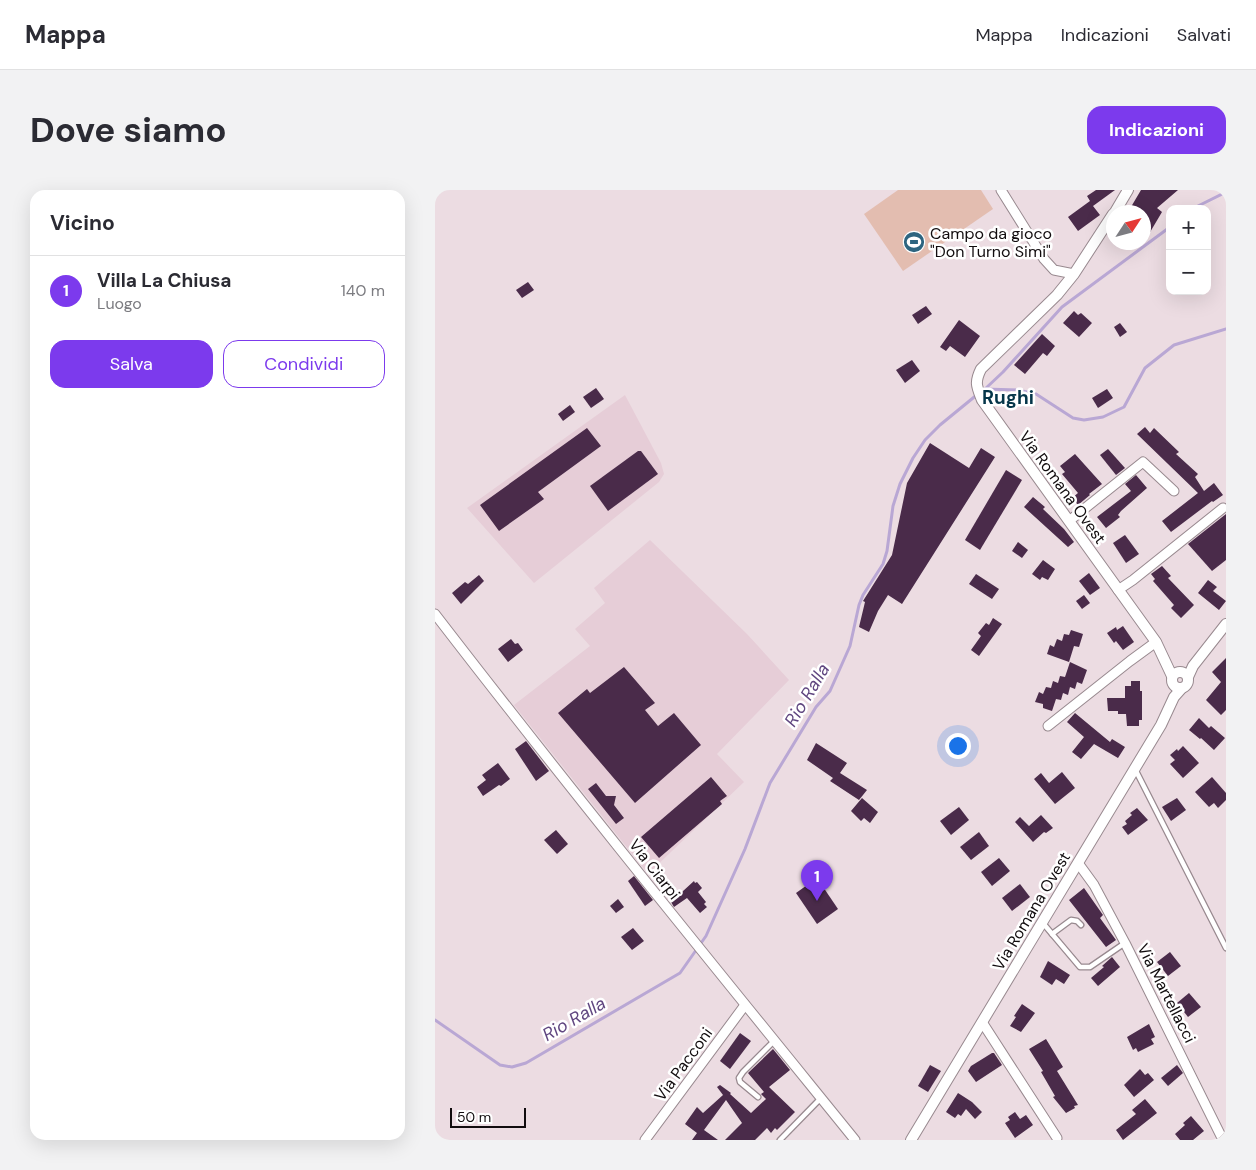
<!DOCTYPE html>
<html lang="it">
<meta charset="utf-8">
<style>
:root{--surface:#fff;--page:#f2f2f3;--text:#2b2b33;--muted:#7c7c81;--line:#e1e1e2;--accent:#7c3aed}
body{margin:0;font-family:"DM Sans",sans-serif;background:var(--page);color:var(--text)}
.controls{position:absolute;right:15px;top:15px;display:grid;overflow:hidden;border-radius:10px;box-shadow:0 5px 20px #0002}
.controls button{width:45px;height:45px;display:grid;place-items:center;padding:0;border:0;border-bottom:1px solid var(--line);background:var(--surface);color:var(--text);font:25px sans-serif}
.compass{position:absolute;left:671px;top:15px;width:45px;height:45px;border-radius:50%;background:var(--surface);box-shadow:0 5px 20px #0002;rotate:54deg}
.scale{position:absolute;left:15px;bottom:12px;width:76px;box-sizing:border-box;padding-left:5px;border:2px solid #110c0e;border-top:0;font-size:14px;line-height:18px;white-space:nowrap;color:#110c0e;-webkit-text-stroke:4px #fff;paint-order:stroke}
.you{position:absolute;left:522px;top:555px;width:18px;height:18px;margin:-12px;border:4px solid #fff;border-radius:50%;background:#1a73e8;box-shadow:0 0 0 8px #1a73e833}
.badge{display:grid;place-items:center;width:32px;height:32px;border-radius:50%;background:var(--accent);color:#fff;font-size:16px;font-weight:700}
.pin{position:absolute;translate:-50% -41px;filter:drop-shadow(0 1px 2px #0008)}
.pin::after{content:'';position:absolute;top:26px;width:18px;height:15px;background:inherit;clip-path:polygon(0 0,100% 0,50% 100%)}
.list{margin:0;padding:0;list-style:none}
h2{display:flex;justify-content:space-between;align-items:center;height:65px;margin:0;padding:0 20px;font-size:21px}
h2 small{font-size:16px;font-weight:400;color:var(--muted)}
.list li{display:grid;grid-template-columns:32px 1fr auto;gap:15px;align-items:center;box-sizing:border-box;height:70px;padding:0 20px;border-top:1px solid var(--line)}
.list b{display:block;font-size:19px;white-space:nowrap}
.list p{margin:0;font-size:16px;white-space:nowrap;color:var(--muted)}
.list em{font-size:16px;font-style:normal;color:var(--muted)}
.actions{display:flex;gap:10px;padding:15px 20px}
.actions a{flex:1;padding:11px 0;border:1px solid var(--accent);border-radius:15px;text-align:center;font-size:18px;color:var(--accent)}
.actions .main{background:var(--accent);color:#fff}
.map{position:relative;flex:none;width:791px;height:950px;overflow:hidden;border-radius:15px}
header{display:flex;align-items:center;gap:30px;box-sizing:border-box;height:70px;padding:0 25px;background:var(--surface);border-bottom:1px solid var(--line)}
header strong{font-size:24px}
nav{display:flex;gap:28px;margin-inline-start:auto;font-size:18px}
.intro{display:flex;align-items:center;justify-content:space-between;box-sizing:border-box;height:120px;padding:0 30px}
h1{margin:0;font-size:35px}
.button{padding:12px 22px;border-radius:15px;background:var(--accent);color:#fff;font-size:18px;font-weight:700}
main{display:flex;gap:30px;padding:0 30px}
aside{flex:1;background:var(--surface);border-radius:15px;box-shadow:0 5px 20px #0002}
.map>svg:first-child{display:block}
.built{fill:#e6cdd7}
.green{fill:#e3bdb0}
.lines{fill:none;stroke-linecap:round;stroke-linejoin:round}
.stream{stroke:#b9a7d4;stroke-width:3}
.building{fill:#4a2b4a}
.service-casing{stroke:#98898f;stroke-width:7}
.minor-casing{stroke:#98898f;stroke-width:11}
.tertiary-casing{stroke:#98898f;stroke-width:12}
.service{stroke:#fff;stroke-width:4.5}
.minor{stroke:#fff;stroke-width:9}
.tertiary{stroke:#fff;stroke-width:10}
.labels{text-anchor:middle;stroke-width:5;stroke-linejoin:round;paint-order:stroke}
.poi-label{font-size:16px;fill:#110c0e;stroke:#fff;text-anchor:start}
.street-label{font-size:16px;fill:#110c0e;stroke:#fff}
.water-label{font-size:18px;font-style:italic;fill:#604680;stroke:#fff}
.quarter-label{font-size:19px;font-weight:bold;fill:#043549;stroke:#fff}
</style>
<header>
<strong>Mappa</strong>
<nav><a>Mappa</a><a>Indicazioni</a><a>Salvati</a></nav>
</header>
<div class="intro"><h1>Dove siamo</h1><a class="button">Indicazioni</a></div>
<main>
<aside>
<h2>Vicino<small></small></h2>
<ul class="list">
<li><span class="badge">1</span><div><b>Villa La Chiusa</b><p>Luogo</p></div><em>140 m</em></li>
</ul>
<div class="actions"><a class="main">Salva</a><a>Condividi</a></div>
</aside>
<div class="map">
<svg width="791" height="950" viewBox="0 0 791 950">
<rect width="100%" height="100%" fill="#ecdce2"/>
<g class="built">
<polygon points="190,205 226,273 229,284 224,292 99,393 32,318"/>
<polygon points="215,350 312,444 354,490 282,564 309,592 213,684 79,515 155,456 140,439 170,413 159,398"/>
</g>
<polygon class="green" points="463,0 546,0 558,19 468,81 429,24"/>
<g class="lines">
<g class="stream">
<polyline points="757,19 791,2"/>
<polyline points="550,199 568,182 627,117 735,37"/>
<polyline points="0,830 65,875 77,877 91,873 245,783 271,746 310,659 335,593 381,517 395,501 415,456 424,415 428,405 448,374 452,361 458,316 465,294 478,268 490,250 505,235 549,199 583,200 601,204 638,228 649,230 668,227 689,217 710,178 739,155 791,139"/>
</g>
</g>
<g class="building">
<polygon points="661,0 680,0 658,16 665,25 643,41 633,27 655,11 652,6"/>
<polygon points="706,0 743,0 722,18 727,22 708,54 708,22 693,22"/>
<polygon points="93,92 99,100 87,108 81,100"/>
<polygon points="491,116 497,124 483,134 477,125"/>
<polygon points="639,121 643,125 646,123 657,133 644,147 628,133"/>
<polygon points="524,130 545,146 530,167 515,156 511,161 505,157"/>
<polygon points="685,133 692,142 685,147 679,137"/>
<polygon points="607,144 620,156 612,166 608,163 590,184 579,175"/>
<polygon points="477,170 485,181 470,193 461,180"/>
<polygon points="161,198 169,209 156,218 148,207"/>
<polygon points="672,199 678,208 663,218 657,208"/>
<polygon points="135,215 140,222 128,231 123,224"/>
<polygon points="710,237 715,243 719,238 744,262 741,264 763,284 760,287 769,301 779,293 788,305 778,312 777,311 736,342 727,331 763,303 702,244"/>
<polygon points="152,238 166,256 103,302 109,309 64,341 45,315"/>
<polygon points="495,253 534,278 546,258 560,267 467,414 453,405 443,421 434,442 424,437 430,412 428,411 457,365 472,293"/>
<polygon points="673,259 690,278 681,285 665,265"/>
<polygon points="203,261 206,261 223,284 173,321 155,296"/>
<polygon points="640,264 667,294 654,304 655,305 643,315 637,308 643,303 627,284 630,282 625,276"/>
<polygon points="571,280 587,290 545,360 530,350"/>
<polygon points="701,285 712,298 686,321 683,325 685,327 671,338 662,327 696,301 690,294"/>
<polygon points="598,307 610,317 608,319 629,339 639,352 633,357 589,317"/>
<polygon points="791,324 791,370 777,381 753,354"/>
<polygon points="690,345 704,364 691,373 678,353"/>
<polygon points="583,352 593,360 587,368 577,361"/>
<polygon points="608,370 620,379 613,390 607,387 605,390 597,384"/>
<polygon points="727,376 736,386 733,388 759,415 746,428 736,418 739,415 718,391 720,389 716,384"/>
<polygon points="654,383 665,398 655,405 644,391"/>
<polygon points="541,384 564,399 557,409 534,394"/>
<polygon points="44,385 49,391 26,414 17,403 30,392 33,394"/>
<polygon points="773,390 782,397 778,401 791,411 784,420 763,403"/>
<polygon points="649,405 655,413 647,419 641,411"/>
<polygon points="558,428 567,434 544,466 536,460 546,446 543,443 551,433 554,435"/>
<polygon points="688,436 699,452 688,460 681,451 679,453 672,443 681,437 682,440"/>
<polygon points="636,440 648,444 644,457 639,456 634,472 612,464 615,455 619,457 622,449 627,451 629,444 634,445"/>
<polygon points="76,449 80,454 83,453 88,460 73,472 63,459"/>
<polygon points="791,468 791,520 786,525 771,510 786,492 777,482"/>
<polygon points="635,472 652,480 647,494 642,492 640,499 635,497 633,505 628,503 626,510 621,509 617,521 608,518 608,514 600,512 604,502 608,504 611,497 616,498 618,491 623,493 625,486 630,487"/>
<polygon points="189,477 220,513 210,520 223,536 239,523 266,555 200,613 123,523 152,499 155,503"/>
<polygon points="696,491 705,491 705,501 707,501 707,530 704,530 704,536 692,536 691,524 683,524 683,521 673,521 672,508 690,508 690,496 696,496"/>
<polygon points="640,523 675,552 677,549 690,557 683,568 659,554 646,569 637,562 649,547 632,532"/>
<polygon points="764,528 774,538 776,536 790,548 779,560 766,548 765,549 754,540"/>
<polygon points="91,551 114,581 101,591 80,559"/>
<polygon points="381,553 412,573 405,583 432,600 424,610 395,591 398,588 372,570"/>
<polygon points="748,556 764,573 748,588 735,574 740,570 735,565 742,559 743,561"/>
<polygon points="63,573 75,589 66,596 64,595 48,606 42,597 51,590 47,585"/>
<polygon points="627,582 640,598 620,614 599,589 606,583 614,593"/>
<polygon points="276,587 292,606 285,611 287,614 224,668 206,647"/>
<polygon points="777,587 791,603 791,610 783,618 779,613 774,617 760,602"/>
<polygon points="161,593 171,606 181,606 179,615 189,628 181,634 153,599"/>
<polygon points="427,608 443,622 435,633 429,628 426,631 416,621"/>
<polygon points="742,608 751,620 736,631 727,617"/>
<polygon points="524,617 534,630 516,645 505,631"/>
<polygon points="702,618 713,630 693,645 687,637 692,634 690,631 697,625 695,623"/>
<polygon points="606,625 618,638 611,643 609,642 598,652 580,632 585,627 594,636"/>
<polygon points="121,640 133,654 122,664 109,650"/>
<polygon points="544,642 554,656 536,670 525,657"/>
<polygon points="564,668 575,681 557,696 546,682"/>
<polygon points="199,686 218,710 210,716 193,691"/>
<polygon points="382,688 403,719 382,734 361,703"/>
<polygon points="259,691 260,693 262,692 267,698 263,702 271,712 269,714 272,717 265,723 252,708 239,717 236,712"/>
<polygon points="585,694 595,707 577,721 567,708"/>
<polygon points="649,698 668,725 665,728 681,750 671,757 634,710"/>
<polygon points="183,709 189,717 181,723 175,716"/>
<polygon points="198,738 209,751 197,760 186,747"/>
<polygon points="735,762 746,776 733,786 722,772"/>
<polygon points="677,767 685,777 663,796 656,788 669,777 667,776"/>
<polygon points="613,771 635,785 629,794 621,789 617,795 605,787"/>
<polygon points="754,803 766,817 753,827 742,813"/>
<polygon points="587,814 600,823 586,842 575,836 581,827 579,826"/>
<polygon points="714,834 720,847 716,849 719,854 703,862 701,858 698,860 692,847"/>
<polygon points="305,843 316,851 295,879 285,871"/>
<polygon points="611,849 628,877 622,881 643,915 639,916 640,918 631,923 618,907 620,906 606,882 608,881 594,859"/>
<polygon points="338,859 355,880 334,897 360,922 342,940 340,938 336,943 332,938 320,950 290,950 307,933 291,910 269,940 283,950 257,950 262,943 250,934 262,917 268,923 288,905 282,897 285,895 296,903 295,904 316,923 331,909 326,904 329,902 313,883"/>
<polygon points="557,863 559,863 567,875 541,892 533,881 536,876"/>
<polygon points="495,875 506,881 493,902 483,896"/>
<polygon points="742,875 748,883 733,896 726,888"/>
<polygon points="705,879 710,885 713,883 719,890 699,907 689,895"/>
<polygon points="523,903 537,912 547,922 540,929 531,919 526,926 523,924 520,928 511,922"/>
<polygon points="710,909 722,923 688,950 681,940 701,924 697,920"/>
<polygon points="580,922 585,929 591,925 598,935 580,948 570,933 575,930 573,927"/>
<polygon points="756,926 769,941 758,950 745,950 740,944 750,935 748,933"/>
</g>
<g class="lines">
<g class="service-casing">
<g id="service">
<polyline points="700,579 791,758"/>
<polyline points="607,732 645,777 655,777 690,753"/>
<polyline points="617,744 636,730 642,731 646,735"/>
<polyline points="323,907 305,892 304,888 308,882 339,851"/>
<polyline points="345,950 386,908"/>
</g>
</g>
<g class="minor-casing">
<g id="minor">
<polyline points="566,0 609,69 619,80 639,84"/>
<polyline points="634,331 708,272 739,301"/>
<polyline points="683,400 698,390 788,318"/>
<path d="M0,424c137,178 279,352 420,526"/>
<polyline points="613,536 695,471 721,452"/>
<polyline points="643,673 659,695 690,753 788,950"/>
<polyline points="547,832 622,948"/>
<polyline points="210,950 310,815"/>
</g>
</g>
<g class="tertiary-casing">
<g id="tertiary">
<polyline points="680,22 693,0"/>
<path d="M678,24l-39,60 -17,21 -76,74c-7,14 -4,18 1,31l174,242 16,34"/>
<circle cx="745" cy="490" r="8"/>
<polyline points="753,487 758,476 791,434"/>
<polyline points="476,950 726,535 739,507 747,498"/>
</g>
</g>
<use href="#service" class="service"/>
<use href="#minor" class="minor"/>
<use href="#tertiary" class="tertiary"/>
</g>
<defs>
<g id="stadium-disc" transform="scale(1.125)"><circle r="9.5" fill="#2e6580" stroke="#fff"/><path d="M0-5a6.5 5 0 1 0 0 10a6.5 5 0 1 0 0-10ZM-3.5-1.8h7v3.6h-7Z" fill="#fff"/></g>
</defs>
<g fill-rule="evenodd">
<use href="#stadium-disc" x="479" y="52"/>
</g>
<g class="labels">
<g class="poi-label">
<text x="495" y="49">Campo da gioco<tspan x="495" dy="18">"Don Turno Simi"</tspan></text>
</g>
<g class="street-label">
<text transform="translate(628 297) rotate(54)" y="6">Via Romana Ovest</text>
<text transform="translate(220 679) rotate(52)" y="6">Via Ciarpi</text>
<text transform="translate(596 721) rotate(-59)" y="6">Via Romana Ovest</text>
<text transform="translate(732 803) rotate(63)" y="6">Via Martellacci</text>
<text transform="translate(248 874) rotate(-54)" y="6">Via Pacconi</text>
</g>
<g class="water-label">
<text transform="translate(372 505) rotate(-59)" y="6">Rio Ralla</text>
<text transform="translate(139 829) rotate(-30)" y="6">Rio Ralla</text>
</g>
<g class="quarter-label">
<text x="573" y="214">Rughi</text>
</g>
</g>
</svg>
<div class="controls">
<button>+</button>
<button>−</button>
</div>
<svg class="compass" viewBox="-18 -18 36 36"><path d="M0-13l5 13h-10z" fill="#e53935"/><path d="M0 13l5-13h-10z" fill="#7c7c81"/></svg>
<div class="scale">50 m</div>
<div class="you"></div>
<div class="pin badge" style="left:382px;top:711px">1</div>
</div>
</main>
